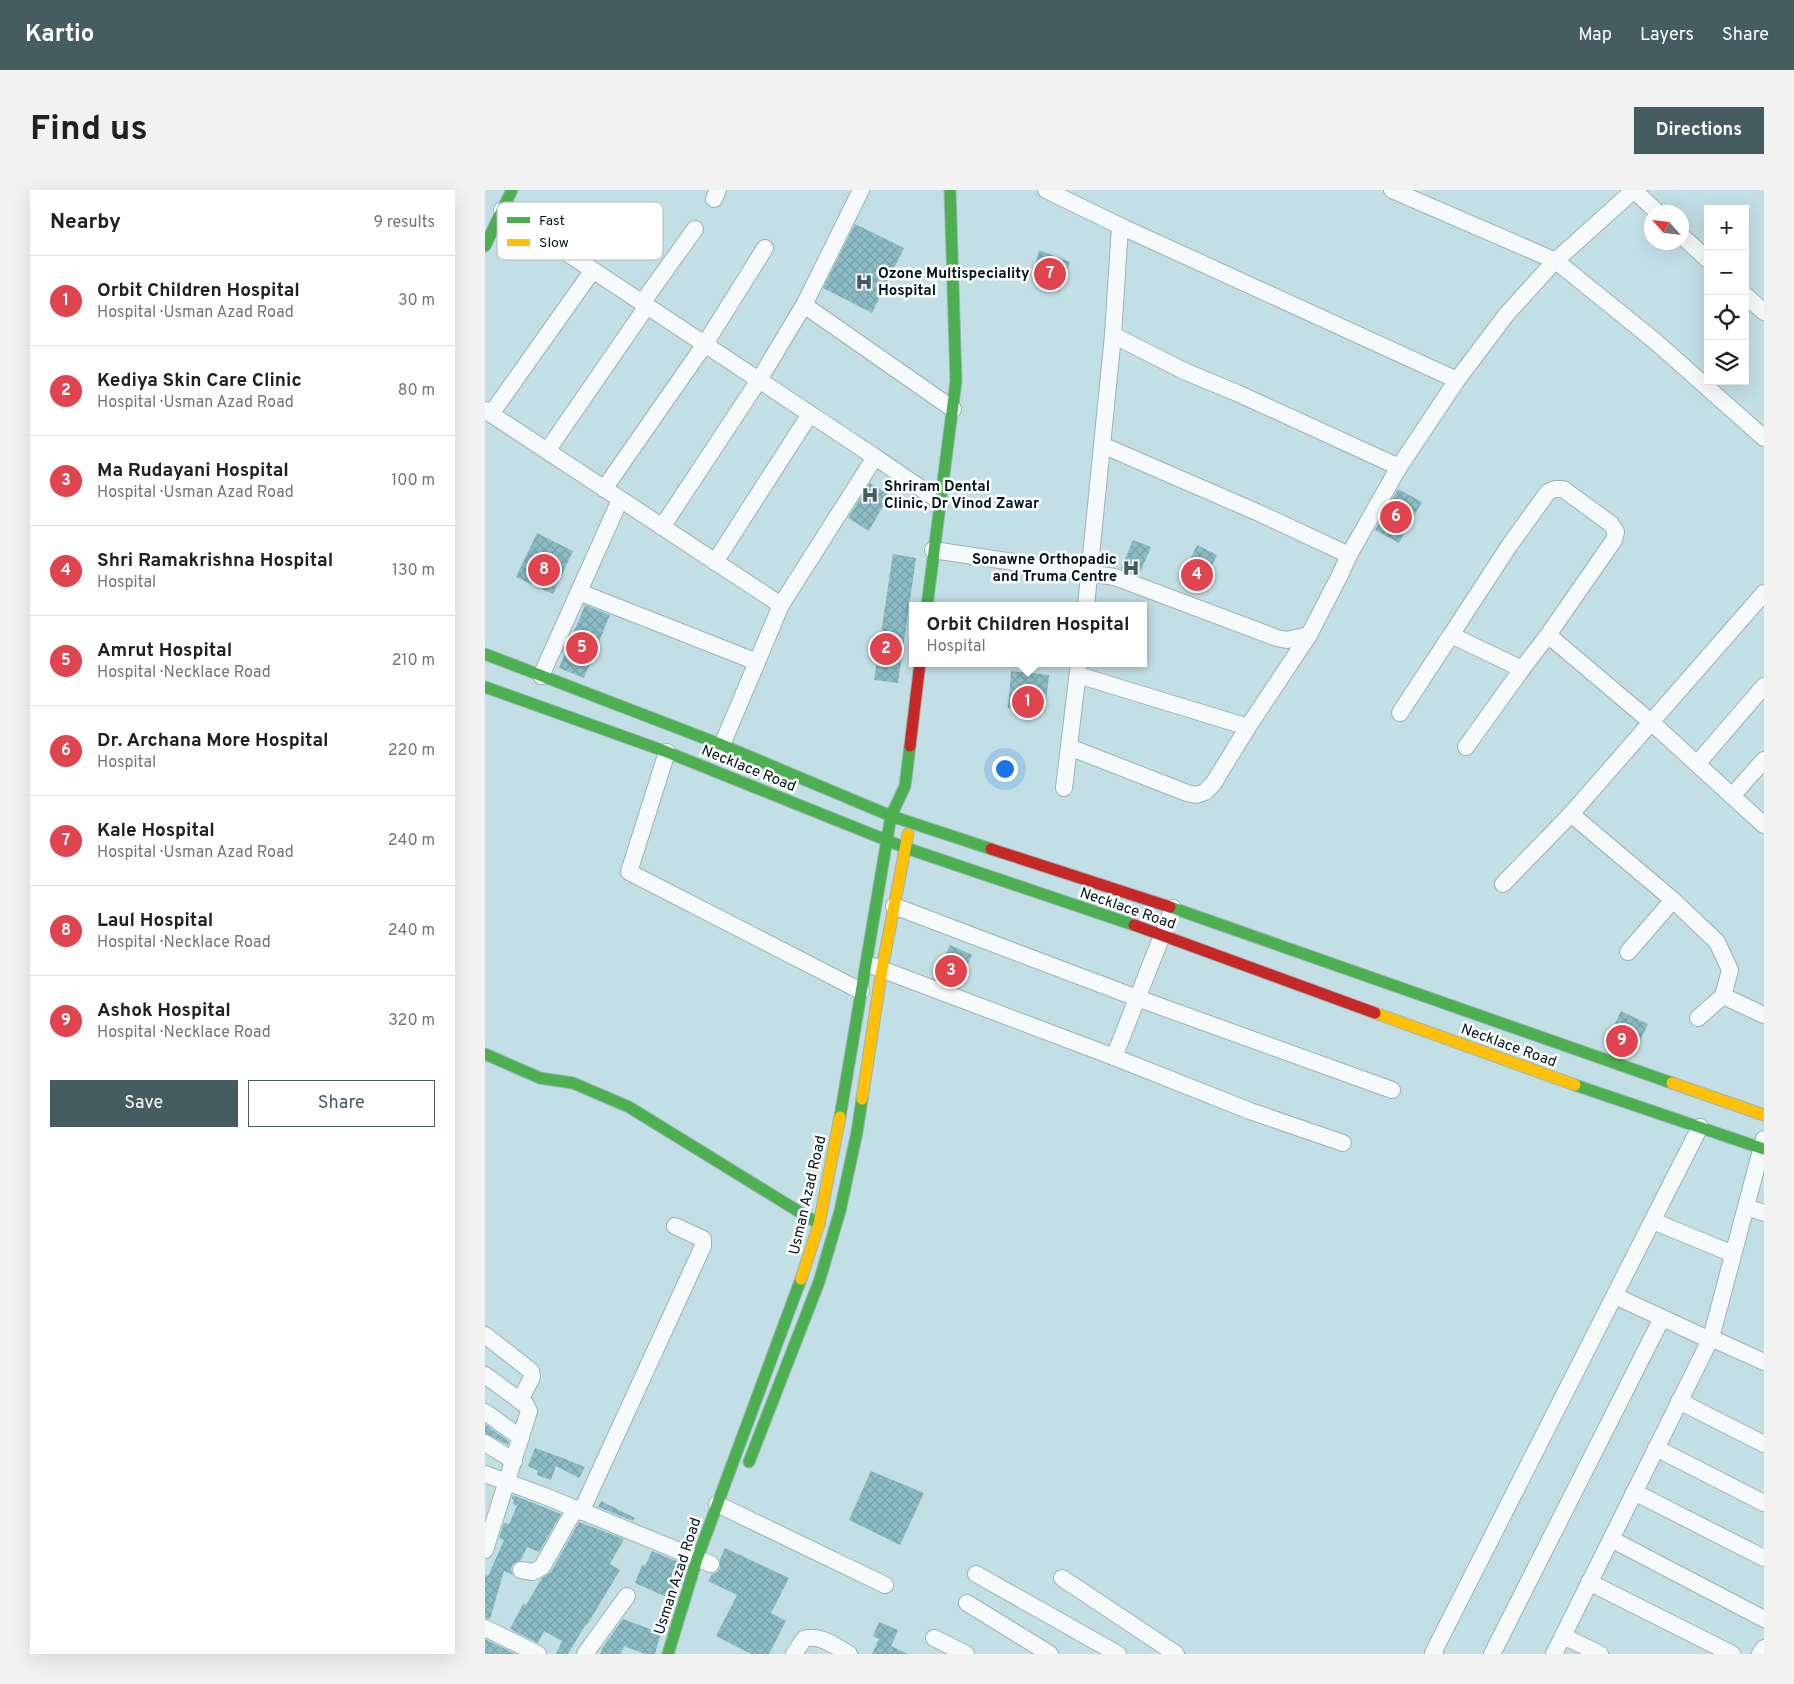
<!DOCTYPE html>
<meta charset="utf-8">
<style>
:root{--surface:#fff;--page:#f2f2f2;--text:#202124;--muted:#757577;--line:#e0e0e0;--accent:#455c60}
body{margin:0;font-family:Overpass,sans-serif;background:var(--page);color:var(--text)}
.controls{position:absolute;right:15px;top:15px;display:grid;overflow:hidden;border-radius:0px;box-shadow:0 5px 20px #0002}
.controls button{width:45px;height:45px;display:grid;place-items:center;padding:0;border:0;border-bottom:1px solid var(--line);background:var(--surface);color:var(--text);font:25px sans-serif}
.compass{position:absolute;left:1159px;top:15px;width:45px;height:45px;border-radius:50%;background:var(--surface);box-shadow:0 5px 20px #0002;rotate:297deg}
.you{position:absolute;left:519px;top:578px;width:18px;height:18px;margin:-12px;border:4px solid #fff;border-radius:50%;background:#1a73e8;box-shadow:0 0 0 8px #1a73e833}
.badge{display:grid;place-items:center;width:32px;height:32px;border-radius:50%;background:var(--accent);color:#fff;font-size:16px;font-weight:700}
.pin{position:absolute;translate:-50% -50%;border:2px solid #fff;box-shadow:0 1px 5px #0006}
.popup{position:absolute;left:424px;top:412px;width:238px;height:65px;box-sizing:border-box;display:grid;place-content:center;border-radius:0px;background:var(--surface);filter:drop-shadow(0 1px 4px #0005);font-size:16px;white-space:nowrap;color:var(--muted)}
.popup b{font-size:19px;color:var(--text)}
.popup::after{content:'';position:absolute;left:50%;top:100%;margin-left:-10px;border:10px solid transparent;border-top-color:var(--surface)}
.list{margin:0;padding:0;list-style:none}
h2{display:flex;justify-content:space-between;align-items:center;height:65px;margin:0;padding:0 20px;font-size:21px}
h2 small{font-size:16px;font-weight:400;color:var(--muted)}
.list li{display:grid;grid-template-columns:32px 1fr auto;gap:15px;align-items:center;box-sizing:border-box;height:90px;padding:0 20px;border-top:1px solid var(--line)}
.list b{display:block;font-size:19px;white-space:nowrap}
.list p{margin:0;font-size:16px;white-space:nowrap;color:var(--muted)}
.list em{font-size:16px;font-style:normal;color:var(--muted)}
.actions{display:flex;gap:10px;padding:15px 20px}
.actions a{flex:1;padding:11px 0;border:1px solid var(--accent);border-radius:0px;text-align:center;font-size:18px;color:var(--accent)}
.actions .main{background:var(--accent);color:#fff}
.icon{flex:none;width:28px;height:28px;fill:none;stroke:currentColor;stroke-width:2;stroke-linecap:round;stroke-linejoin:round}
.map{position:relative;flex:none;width:1279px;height:1464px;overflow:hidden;border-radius:0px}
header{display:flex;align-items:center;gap:30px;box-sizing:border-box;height:70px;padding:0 25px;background:var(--accent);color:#fff}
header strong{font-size:24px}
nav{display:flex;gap:28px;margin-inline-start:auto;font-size:18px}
.intro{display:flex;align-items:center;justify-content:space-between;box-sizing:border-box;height:120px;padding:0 30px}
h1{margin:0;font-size:35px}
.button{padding:12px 22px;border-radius:0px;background:var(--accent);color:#fff;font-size:18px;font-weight:700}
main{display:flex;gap:30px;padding:0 30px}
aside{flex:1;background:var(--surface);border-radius:0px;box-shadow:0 5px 20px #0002}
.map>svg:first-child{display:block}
.building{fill:url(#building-cross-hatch)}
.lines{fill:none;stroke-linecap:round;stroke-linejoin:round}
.street-casing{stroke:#9cb2b7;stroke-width:18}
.fast-casing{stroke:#9cb2b7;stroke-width:13}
.slow-casing{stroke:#9cb2b7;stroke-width:13}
.jam-casing{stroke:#9cb2b7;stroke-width:13}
.street{stroke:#f6fafb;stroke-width:16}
.fast{stroke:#4caf50;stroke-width:11}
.slow{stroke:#ffc107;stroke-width:11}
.jam{stroke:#c62828;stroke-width:11}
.labels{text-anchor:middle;stroke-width:5;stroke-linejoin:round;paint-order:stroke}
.poi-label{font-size:15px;font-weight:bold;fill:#021519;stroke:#fff;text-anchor:start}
.street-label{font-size:15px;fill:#021519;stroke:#fff}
.key{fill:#fff;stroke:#b3b9ba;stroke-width:1}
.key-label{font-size:14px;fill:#021519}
</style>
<header>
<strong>Kartio</strong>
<nav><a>Map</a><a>Layers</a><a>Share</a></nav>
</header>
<div class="intro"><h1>Find us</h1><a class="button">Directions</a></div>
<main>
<aside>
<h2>Nearby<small>9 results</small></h2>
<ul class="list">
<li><span class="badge" style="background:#e0444e">1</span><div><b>Orbit Children Hospital</b><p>Hospital · Usman Azad Road</p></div><em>30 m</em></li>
<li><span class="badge" style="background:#e0444e">2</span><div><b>Kediya Skin Care Clinic</b><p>Hospital · Usman Azad Road</p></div><em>80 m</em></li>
<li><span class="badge" style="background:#e0444e">3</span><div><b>Ma Rudayani Hospital</b><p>Hospital · Usman Azad Road</p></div><em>100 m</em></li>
<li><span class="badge" style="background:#e0444e">4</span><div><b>Shri Ramakrishna Hospital</b><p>Hospital</p></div><em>130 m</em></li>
<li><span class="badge" style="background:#e0444e">5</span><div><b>Amrut Hospital</b><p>Hospital · Necklace Road</p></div><em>210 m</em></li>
<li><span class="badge" style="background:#e0444e">6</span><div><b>Dr. Archana More Hospital</b><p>Hospital</p></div><em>220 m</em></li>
<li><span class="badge" style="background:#e0444e">7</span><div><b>Kale Hospital</b><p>Hospital · Usman Azad Road</p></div><em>240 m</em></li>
<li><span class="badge" style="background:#e0444e">8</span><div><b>Laul Hospital</b><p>Hospital · Necklace Road</p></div><em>240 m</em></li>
<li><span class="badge" style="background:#e0444e">9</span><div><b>Ashok Hospital</b><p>Hospital · Necklace Road</p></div><em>320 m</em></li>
</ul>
<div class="actions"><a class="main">Save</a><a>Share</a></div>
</aside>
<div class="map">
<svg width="1279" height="1464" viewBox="0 0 1279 1464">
<defs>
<pattern id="building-cross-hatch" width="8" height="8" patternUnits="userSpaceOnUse" patternTransform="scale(1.25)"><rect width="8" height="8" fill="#8cbdc6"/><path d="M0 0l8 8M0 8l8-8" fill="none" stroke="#77a2aa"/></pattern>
</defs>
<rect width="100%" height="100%" fill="#c2dfe5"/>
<g class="building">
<polygon points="370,34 419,58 387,123 338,98"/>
<polygon points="554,60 585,72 574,100 547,90"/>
<polygon points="385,293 404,305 384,341 363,328"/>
<polygon points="913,299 937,312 914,353 890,340"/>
<polygon points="52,343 88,361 68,404 31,387"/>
<polygon points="648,350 666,357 654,385 636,379"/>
<polygon points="712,355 732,365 715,401 695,391"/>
<polygon points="408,364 431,368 413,493 389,490"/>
<polygon points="100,415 125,425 99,488 74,478"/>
<polygon points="526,481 564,485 560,521 523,518"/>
<polygon points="465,755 487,765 473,797 450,789"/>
<polygon points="1136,821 1163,834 1148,865 1120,855"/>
<polygon points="0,1234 24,1252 23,1255 0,1243"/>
<polygon points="50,1258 75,1267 100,1277 94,1288 71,1276 66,1290 52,1285 53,1281 43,1276"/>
<polygon points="386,1281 439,1303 415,1355 364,1330"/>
<polygon points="28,1305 76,1324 54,1362 42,1357 36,1370 28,1374 26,1379 28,1385 19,1381 5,1429 0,1428 0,1385 3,1386 19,1350 14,1348 19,1333 24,1334 32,1316 28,1314 29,1310 27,1309"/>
<polygon points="116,1311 150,1328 148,1331 113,1317"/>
<polygon points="94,1332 139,1349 125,1374 135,1380 102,1435 101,1434 83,1464 71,1464 77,1451 59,1441 53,1453 25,1439 38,1414 41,1415 57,1388 66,1382"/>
<polygon points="240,1358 304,1388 286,1423 301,1431 284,1464 266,1464 231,1446 252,1405 223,1391 227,1384 232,1382 235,1378 235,1369"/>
<polygon points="167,1361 194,1372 186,1388 192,1390 186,1409 150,1393 157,1375 160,1376"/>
<polygon points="138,1429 176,1443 170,1464 160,1464 139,1456 136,1464 115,1464 118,1457"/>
<polygon points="394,1432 413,1440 406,1456 423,1464 387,1464 394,1449 388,1446"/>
<polygon points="0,1449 30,1464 0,1464"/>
</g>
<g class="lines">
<g class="street-casing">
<g id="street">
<polyline points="561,0 635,36 628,145 601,416"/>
<polyline points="907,0 1071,71 1171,152 1279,248"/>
<polyline points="1149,0 1172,22"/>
<polyline points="229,9 233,0"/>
<polyline points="17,20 390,267"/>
<polyline points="635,36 972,190"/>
<polyline points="1196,45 1223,70"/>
<polyline points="1260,105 1279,122"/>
<polyline points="157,113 210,39"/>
<polyline points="319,115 376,0"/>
<polyline points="628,145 699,181 752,203 914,277"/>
<polyline points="0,220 296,415 237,555"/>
<polyline points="6,224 108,80"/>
<polyline points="617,255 774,323 864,365"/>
<polyline points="62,261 162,116"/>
<polyline points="119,299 220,154 280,58"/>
<polyline points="177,337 274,190 319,115 468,219"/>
<polyline points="448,360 630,387 792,448 802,450 824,445 855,385 864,365 914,277 972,190 1021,125 1068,73 1149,0"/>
<polyline points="230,372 325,224"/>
<polyline points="94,402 272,472"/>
<polyline points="296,415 390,267 456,312"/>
<polyline points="1063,445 1129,350 1131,342 1126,334 1078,299 1070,299 1063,302 1024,356 966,445 1037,479 1063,445 1166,532 1279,635"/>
<polyline points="593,485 763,537"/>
<polyline points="56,486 135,310"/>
<polyline points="915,523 966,445"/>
<polyline points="584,557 702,603 711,605 720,602 728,594 763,537 824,445"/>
<polyline points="981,557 1037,479"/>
<polyline points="182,562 144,682 376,801"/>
<polyline points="1212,574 1279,496"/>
<polyline points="579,598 594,473"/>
<polyline points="1247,606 1279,570"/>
<polyline points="1086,624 1188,710 1232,752 1245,780 1238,806 1213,828"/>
<polyline points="1018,694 1086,624 1279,403"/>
<polyline points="409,716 652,808 907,900"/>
<polyline points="1143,762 1188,710"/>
<polyline points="388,776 629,867 765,921 858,953"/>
<polyline points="1238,806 1279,825"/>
<polyline points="629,867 688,718"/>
<polyline points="1261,1017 1279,1023"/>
<polyline points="1168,1031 1248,1064"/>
<polyline points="1130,1106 1225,1150"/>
<polyline points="0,1145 46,1181 47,1187 35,1211"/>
<polyline points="1226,1148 1279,1172"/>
<polyline points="0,1185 41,1215 44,1221 0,1360"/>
<polyline points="1194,1211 1279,1254"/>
<polyline points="0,1222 36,1248"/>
<polyline points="0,1253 29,1271"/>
<polyline points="1171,1258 1279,1313"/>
<polyline points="0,1284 57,1305 226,1374"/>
<polyline points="1149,1302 1279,1368"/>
<polyline points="232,1314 400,1395"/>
<polyline points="96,1322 218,1056 218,1049 190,1036"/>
<polyline points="1126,1349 1279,1429"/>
<polyline points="36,1380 48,1382 57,1377 90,1319"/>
<polyline points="491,1384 633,1464"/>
<polyline points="577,1388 691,1464"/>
<polyline points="1104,1392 1247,1464"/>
<polyline points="482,1413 565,1464"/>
<polyline points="0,1438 53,1464"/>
<polyline points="1078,1446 1115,1464"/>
<polyline points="449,1448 481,1464"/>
<polyline points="100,1464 142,1406"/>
<path d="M309,1464l10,-15c16,-5 31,7 45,15"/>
<polyline points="950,1464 948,1463 1215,937"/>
<polyline points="1007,1464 1177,1128"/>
<polyline points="1069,1464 1226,1148 1279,949"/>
<polyline points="1275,1464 1279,1458"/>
</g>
</g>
<g class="fast-casing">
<g id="fast">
<polyline points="0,56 27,0"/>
<polyline points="442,416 471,191 465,0"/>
<polyline points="0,464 237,555 406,626 506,659"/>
<polyline points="0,497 182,562 421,658 649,735"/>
<polyline points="685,717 1187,893"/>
<polyline points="0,864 55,888 88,893 144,917 334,1034"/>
<polyline points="1090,895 1279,959"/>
<polyline points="355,927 406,626 420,596 425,556"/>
<polyline points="264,1272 334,1092 355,1021 372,942 377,909"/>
<polyline points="183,1464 212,1369 316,1089"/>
</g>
</g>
<g class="slow-casing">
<g id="slow">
<polyline points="890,823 1090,895"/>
<polyline points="1187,893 1279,925"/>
<polyline points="377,909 397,779 423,644"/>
<polyline points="316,1089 334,1034 355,927"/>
</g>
</g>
<g class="jam-casing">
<g id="jam">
<polyline points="425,556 435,473"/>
<polyline points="506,659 685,717"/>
<polyline points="649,735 890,823"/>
</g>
</g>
<use href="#street" class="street"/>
<use href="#fast" class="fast"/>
<use href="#slow" class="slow"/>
<use href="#jam" class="jam"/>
</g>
<defs>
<g id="hospital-bare" transform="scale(1.35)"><path d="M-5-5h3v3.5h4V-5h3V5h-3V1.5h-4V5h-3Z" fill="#455c60" stroke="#fff" stroke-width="2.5" paint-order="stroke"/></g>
</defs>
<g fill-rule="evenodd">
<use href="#hospital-bare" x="379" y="92"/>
<use href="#hospital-bare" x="385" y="305"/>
<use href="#hospital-bare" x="646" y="378"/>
</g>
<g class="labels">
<g class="poi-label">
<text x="393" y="88">Ozone Multispeciality<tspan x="393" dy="17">Hospital</tspan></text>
<text x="399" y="301">Shriram Dental<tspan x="399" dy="17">Clinic, Dr Vinod Zawar</tspan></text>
<text x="632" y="374" text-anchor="end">Sonawne Orthopadic<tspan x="632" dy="17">and Truma Centre</tspan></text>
</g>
<g class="street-label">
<text transform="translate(264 578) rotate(22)" y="5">Necklace Road</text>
<text transform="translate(643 718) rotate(19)" y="5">Necklace Road</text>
<text transform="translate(1024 855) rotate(20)" y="5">Necklace Road</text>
<text transform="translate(322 1005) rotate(-77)" y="5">Usman Azad Road</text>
<text transform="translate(192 1386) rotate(-72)" y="5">Usman Azad Road</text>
</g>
</g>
<rect x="12" y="12" width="166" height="58" rx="8" class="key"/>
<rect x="22" y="27" width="23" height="6" fill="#4caf50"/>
<rect x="22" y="49" width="23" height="7" fill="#ffc107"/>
<g class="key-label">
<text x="54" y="35">Fast</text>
<text x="54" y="57">Slow</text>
</g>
</svg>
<div class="controls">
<button>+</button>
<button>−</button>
<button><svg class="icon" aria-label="locate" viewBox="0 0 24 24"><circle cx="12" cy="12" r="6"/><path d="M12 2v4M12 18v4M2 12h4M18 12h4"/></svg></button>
<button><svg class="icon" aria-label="layers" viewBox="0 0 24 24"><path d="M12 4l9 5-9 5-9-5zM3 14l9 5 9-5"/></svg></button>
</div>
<svg class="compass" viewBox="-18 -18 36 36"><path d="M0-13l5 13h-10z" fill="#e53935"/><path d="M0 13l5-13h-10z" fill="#757577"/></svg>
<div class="you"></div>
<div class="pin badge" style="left:543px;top:512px;background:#e0444e">1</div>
<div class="popup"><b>Orbit Children Hospital</b>Hospital</div>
<div class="pin badge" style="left:401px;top:459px;background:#e0444e">2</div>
<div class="pin badge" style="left:466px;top:781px;background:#e0444e">3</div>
<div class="pin badge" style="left:712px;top:385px;background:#e0444e">4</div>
<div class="pin badge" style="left:97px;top:458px;background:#e0444e">5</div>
<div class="pin badge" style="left:911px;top:327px;background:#e0444e">6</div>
<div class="pin badge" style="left:565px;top:84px;background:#e0444e">7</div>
<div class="pin badge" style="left:59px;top:380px;background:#e0444e">8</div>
<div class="pin badge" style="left:1137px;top:851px;background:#e0444e">9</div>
</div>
</main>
